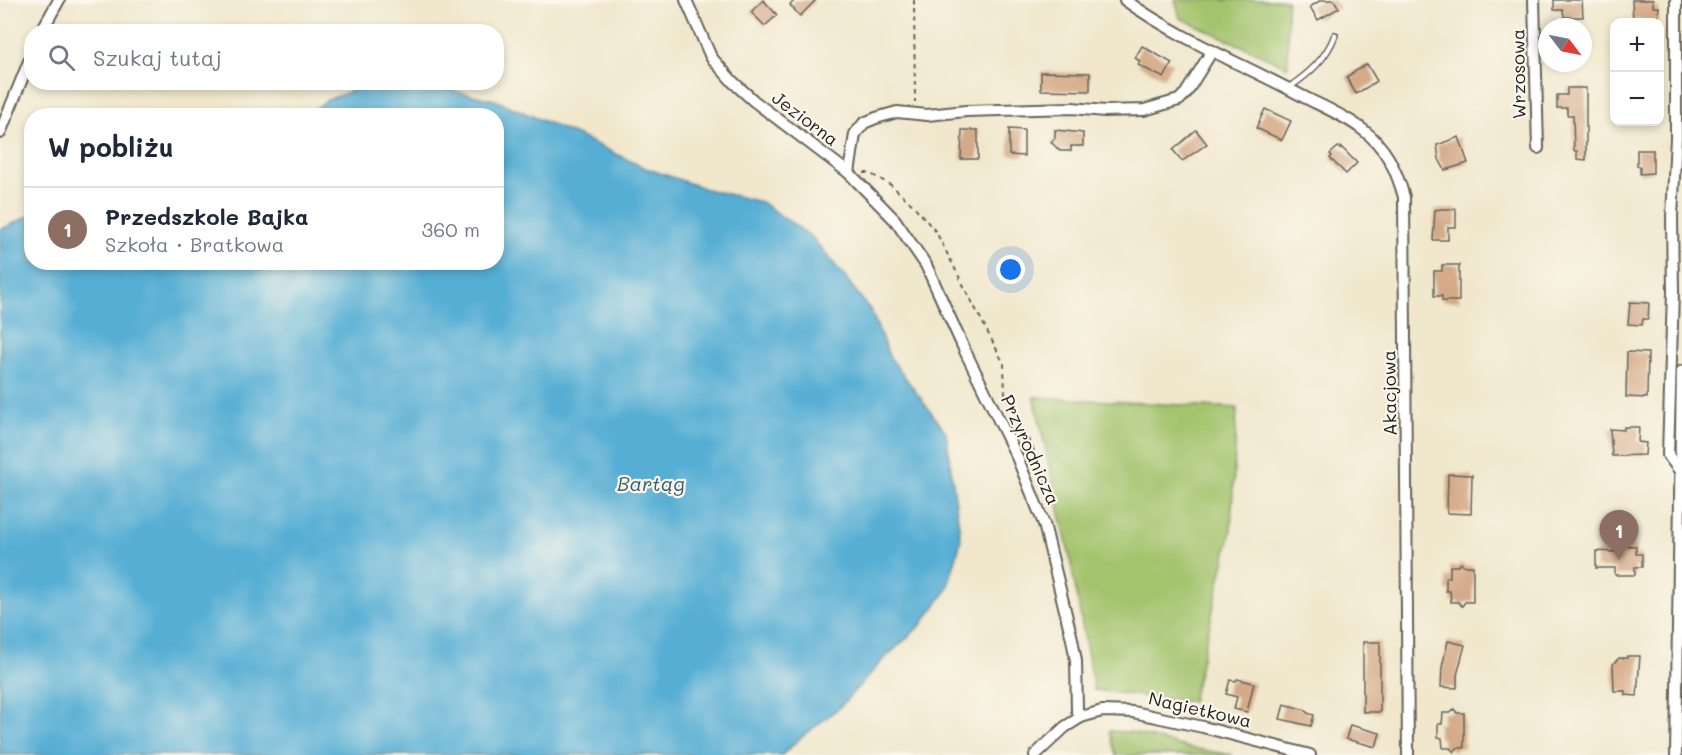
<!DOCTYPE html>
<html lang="pl">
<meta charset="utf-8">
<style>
:root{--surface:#fff;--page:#f2f2f3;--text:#1f2937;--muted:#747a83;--line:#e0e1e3;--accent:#1a73e8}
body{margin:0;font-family:Mali,sans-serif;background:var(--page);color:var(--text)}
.controls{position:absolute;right:18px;top:18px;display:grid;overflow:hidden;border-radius:12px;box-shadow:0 3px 9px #0003}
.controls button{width:54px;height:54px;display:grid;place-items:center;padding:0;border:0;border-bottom:2px solid var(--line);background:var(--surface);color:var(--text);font:30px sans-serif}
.compass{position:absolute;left:1538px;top:18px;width:54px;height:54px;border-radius:50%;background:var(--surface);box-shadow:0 3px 9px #0003;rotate:122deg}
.you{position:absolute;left:1011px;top:270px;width:21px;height:21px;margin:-15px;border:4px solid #fff;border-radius:50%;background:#1a73e8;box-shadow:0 0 0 9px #1a73e833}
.badge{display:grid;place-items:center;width:39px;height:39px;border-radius:50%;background:var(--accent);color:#fff;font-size:20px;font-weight:700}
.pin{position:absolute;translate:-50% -50px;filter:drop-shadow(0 2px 3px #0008)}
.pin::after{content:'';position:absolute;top:32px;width:21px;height:18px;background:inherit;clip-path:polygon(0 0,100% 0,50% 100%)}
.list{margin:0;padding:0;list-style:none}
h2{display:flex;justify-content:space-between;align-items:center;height:78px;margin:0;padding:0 24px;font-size:26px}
h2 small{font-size:20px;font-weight:400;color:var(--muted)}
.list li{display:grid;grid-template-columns:39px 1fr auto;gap:18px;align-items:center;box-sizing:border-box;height:84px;padding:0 24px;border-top:2px solid var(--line)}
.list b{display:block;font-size:22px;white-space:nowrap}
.list p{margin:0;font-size:20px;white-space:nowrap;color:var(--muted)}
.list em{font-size:20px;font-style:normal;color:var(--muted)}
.icon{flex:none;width:33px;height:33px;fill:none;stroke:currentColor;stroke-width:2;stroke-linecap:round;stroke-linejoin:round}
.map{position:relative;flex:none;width:1682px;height:755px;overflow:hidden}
.search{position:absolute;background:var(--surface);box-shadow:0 3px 9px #0003;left:24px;top:24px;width:480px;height:66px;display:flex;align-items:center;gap:15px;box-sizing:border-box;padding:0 21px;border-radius:24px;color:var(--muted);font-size:22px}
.panel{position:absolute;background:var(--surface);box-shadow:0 3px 9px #0003;left:24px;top:108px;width:480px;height:162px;border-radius:24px}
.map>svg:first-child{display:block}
.green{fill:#a3c36c;stroke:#607044;stroke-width:1.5}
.water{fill:#57aed4;stroke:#3a6578;stroke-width:1.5}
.building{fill:#d5aa88}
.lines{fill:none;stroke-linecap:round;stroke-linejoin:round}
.lane-casing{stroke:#66635a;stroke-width:8}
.street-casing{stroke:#66635a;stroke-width:14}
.path{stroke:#66635a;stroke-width:2;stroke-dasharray:4.5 4.5;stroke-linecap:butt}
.lane{stroke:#fff;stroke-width:5}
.street{stroke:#fff;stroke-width:10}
.labels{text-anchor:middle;stroke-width:4.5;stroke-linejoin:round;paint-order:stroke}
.street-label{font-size:18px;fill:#1c1c1c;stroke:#fbf7ec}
.water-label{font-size:20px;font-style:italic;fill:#375e6f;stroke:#fbf7ec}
</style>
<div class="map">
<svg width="1682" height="755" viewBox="0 0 1682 755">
<rect width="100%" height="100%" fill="#fbf7ec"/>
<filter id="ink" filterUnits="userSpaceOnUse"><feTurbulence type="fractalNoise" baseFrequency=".0167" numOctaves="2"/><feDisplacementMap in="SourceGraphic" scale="12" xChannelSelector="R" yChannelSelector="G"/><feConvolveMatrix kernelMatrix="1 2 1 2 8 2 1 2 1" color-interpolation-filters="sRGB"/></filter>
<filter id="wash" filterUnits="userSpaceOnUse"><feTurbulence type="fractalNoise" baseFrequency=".008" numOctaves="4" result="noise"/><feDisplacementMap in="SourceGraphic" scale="24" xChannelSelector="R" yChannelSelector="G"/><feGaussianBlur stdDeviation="1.35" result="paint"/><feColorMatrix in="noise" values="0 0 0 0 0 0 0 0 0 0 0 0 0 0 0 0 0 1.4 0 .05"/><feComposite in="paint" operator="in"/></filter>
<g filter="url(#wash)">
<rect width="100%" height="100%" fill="#f0e7cc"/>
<g class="green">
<polygon points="1175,0 1287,0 1288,67 1180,18"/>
<polygon points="1034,397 1237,408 1231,531 1192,702 1094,690 1070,558"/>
<polygon points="1109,731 1130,732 1189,748 1233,755 1116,755"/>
</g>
<polygon class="water" points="372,83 422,84 495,100 585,139 643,167 706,189 761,202 812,237 844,276 871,311 889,356 946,432 961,541 947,590 921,625 883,660 840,707 797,741 782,755 0,755 0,230 31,215 32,262 496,262 496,116 307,115 327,100"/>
<g id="blocks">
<g class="building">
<polygon points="763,0 777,15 765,26 751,12"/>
<polygon points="795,0 816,0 800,16 790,5"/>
<polygon points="1321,0 1334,0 1339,8 1318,20 1310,7"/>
<polygon points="1554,0 1582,0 1583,17 1564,17 1563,10 1554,10"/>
<polygon points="1632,0 1653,0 1653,7 1659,7 1658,21 1633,20"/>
<polygon points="1142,46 1172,63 1164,78 1138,65 1140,61 1135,58"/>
<polygon points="1367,64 1377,81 1356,94 1346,77"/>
<polygon points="1041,72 1090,73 1090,91 1041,90"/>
<polygon points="1567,88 1586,88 1586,160 1577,159 1577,151 1574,151 1573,115 1567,115 1567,108 1557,108 1557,95 1567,95"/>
<polygon points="1265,109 1291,121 1282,140 1256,128"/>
<polygon points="1009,129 1024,130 1024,156 1009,155"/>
<polygon points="962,130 978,130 978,159 961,159"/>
<polygon points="1055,130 1083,133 1083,146 1071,146 1071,151 1060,151 1051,142 1055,138"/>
<polygon points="1196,130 1207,144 1182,161 1173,150"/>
<polygon points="1459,137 1468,163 1445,170 1439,159 1437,145"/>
<polygon points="1338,147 1340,149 1341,147 1357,163 1346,174 1330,158 1332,156 1330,154"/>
<polygon points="1637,150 1653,150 1653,173 1640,174 1640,167 1637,166"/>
<polygon points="1442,209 1456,209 1456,227 1448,227 1448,240 1433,240 1435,210"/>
<polygon points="1442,265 1459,265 1459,301 1442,301 1442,296 1434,296 1434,271 1442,271"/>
<polygon points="1630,302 1649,303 1648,319 1643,319 1642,325 1628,324"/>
<polygon points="1627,352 1648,353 1647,398 1626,397"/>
<polygon points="1624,427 1639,427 1638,442 1646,443 1645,455 1612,456 1610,429 1624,430"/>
<polygon points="1448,474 1472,475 1471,514 1447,513"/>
<polygon points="1615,545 1636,546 1636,554 1642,554 1642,567 1635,567 1635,575 1615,575 1615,568 1596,568 1596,551 1615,552"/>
<polygon points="1461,563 1465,566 1473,566 1473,602 1465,602 1462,606 1458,602 1451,602 1450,591 1446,591 1446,577 1450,577 1450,566 1458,566"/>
<polygon points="1448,641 1465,645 1457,675 1457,688 1441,687 1442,667"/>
<rect x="1363" y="642" width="17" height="70"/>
<polygon points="1627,656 1640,656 1637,696 1625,695 1625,691 1614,691 1613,664 1619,658 1627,658"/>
<polygon points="1237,679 1254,683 1247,712 1234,709 1237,697 1226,694 1230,680 1236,681"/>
<polygon points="1284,704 1306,710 1307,713 1314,715 1311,726 1280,719"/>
<polygon points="1454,709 1457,713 1464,713 1464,748 1457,748 1454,752 1450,748 1443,748 1442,738 1438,737 1438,724 1442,724 1443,713 1450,713"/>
<polygon points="1350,725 1380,733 1376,747 1346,739"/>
</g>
</g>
</g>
<g filter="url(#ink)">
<use href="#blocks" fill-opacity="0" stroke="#66635a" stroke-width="1.5"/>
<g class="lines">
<g class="lane-casing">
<path id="lane" d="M1288,88c21,-14 38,-29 47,-53"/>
</g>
<g class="street-casing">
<g id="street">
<polyline points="686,0 711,57 733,82 754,101 849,173 895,220 926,265 965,351 1017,457 1044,524 1072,639 1076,661 1077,710 1081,717 1065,727 1035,755"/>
<path d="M1125,0c56,40 120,65 181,98 18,9 39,18 56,31 24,18 34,40 42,68l4,558"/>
<polyline points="1534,0 1538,148"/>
<polyline points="1676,0 1676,138 1672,217 1673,292 1668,455 1680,471"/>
<polyline points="41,32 59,0"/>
<polyline points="0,133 32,54"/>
<polyline points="849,173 855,134 864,123 876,118 897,112 927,115 966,111 1072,108 1105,111 1144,110 1179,100 1186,93 1212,51"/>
<polyline points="1081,717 1102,711 1133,712 1203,727 1310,755"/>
<polyline points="1676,755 1682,371"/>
</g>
</g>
<g class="path">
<polyline points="914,0 915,102"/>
<polyline points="864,173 869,173 891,185 914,206 936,232 1004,364 1005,394 1044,470 1047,489 1046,498"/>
</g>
<use href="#lane" class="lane"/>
<use href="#street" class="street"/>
</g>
</g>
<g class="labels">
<g class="street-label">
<text transform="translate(1519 74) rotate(-91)" y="6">Wrzosowa</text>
<text transform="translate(805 119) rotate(37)" y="6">Jeziorna</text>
<text transform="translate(1390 393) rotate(-91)" y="6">Akacjowa</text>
<text transform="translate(1030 450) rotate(66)" y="6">Przyrodnicza</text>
<text transform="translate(1200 710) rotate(13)" y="6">Nagietkowa</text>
</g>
<g class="water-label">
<text x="651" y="491">Bartąg</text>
</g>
</g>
</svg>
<div class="controls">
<button>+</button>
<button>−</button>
</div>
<svg class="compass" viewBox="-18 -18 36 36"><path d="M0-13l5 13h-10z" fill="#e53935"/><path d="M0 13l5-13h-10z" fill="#747a83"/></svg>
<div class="you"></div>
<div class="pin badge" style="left:1619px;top:560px;background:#8d6e63">1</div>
<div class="search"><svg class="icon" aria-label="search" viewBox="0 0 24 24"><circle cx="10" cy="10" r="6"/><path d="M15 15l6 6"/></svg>Szukaj tutaj</div>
<section class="panel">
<h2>W pobliżu<small></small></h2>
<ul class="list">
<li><span class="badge" style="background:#8d6e63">1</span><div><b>Przedszkole Bajka</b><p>Szkoła · Bratkowa</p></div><em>360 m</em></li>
</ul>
</section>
</div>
